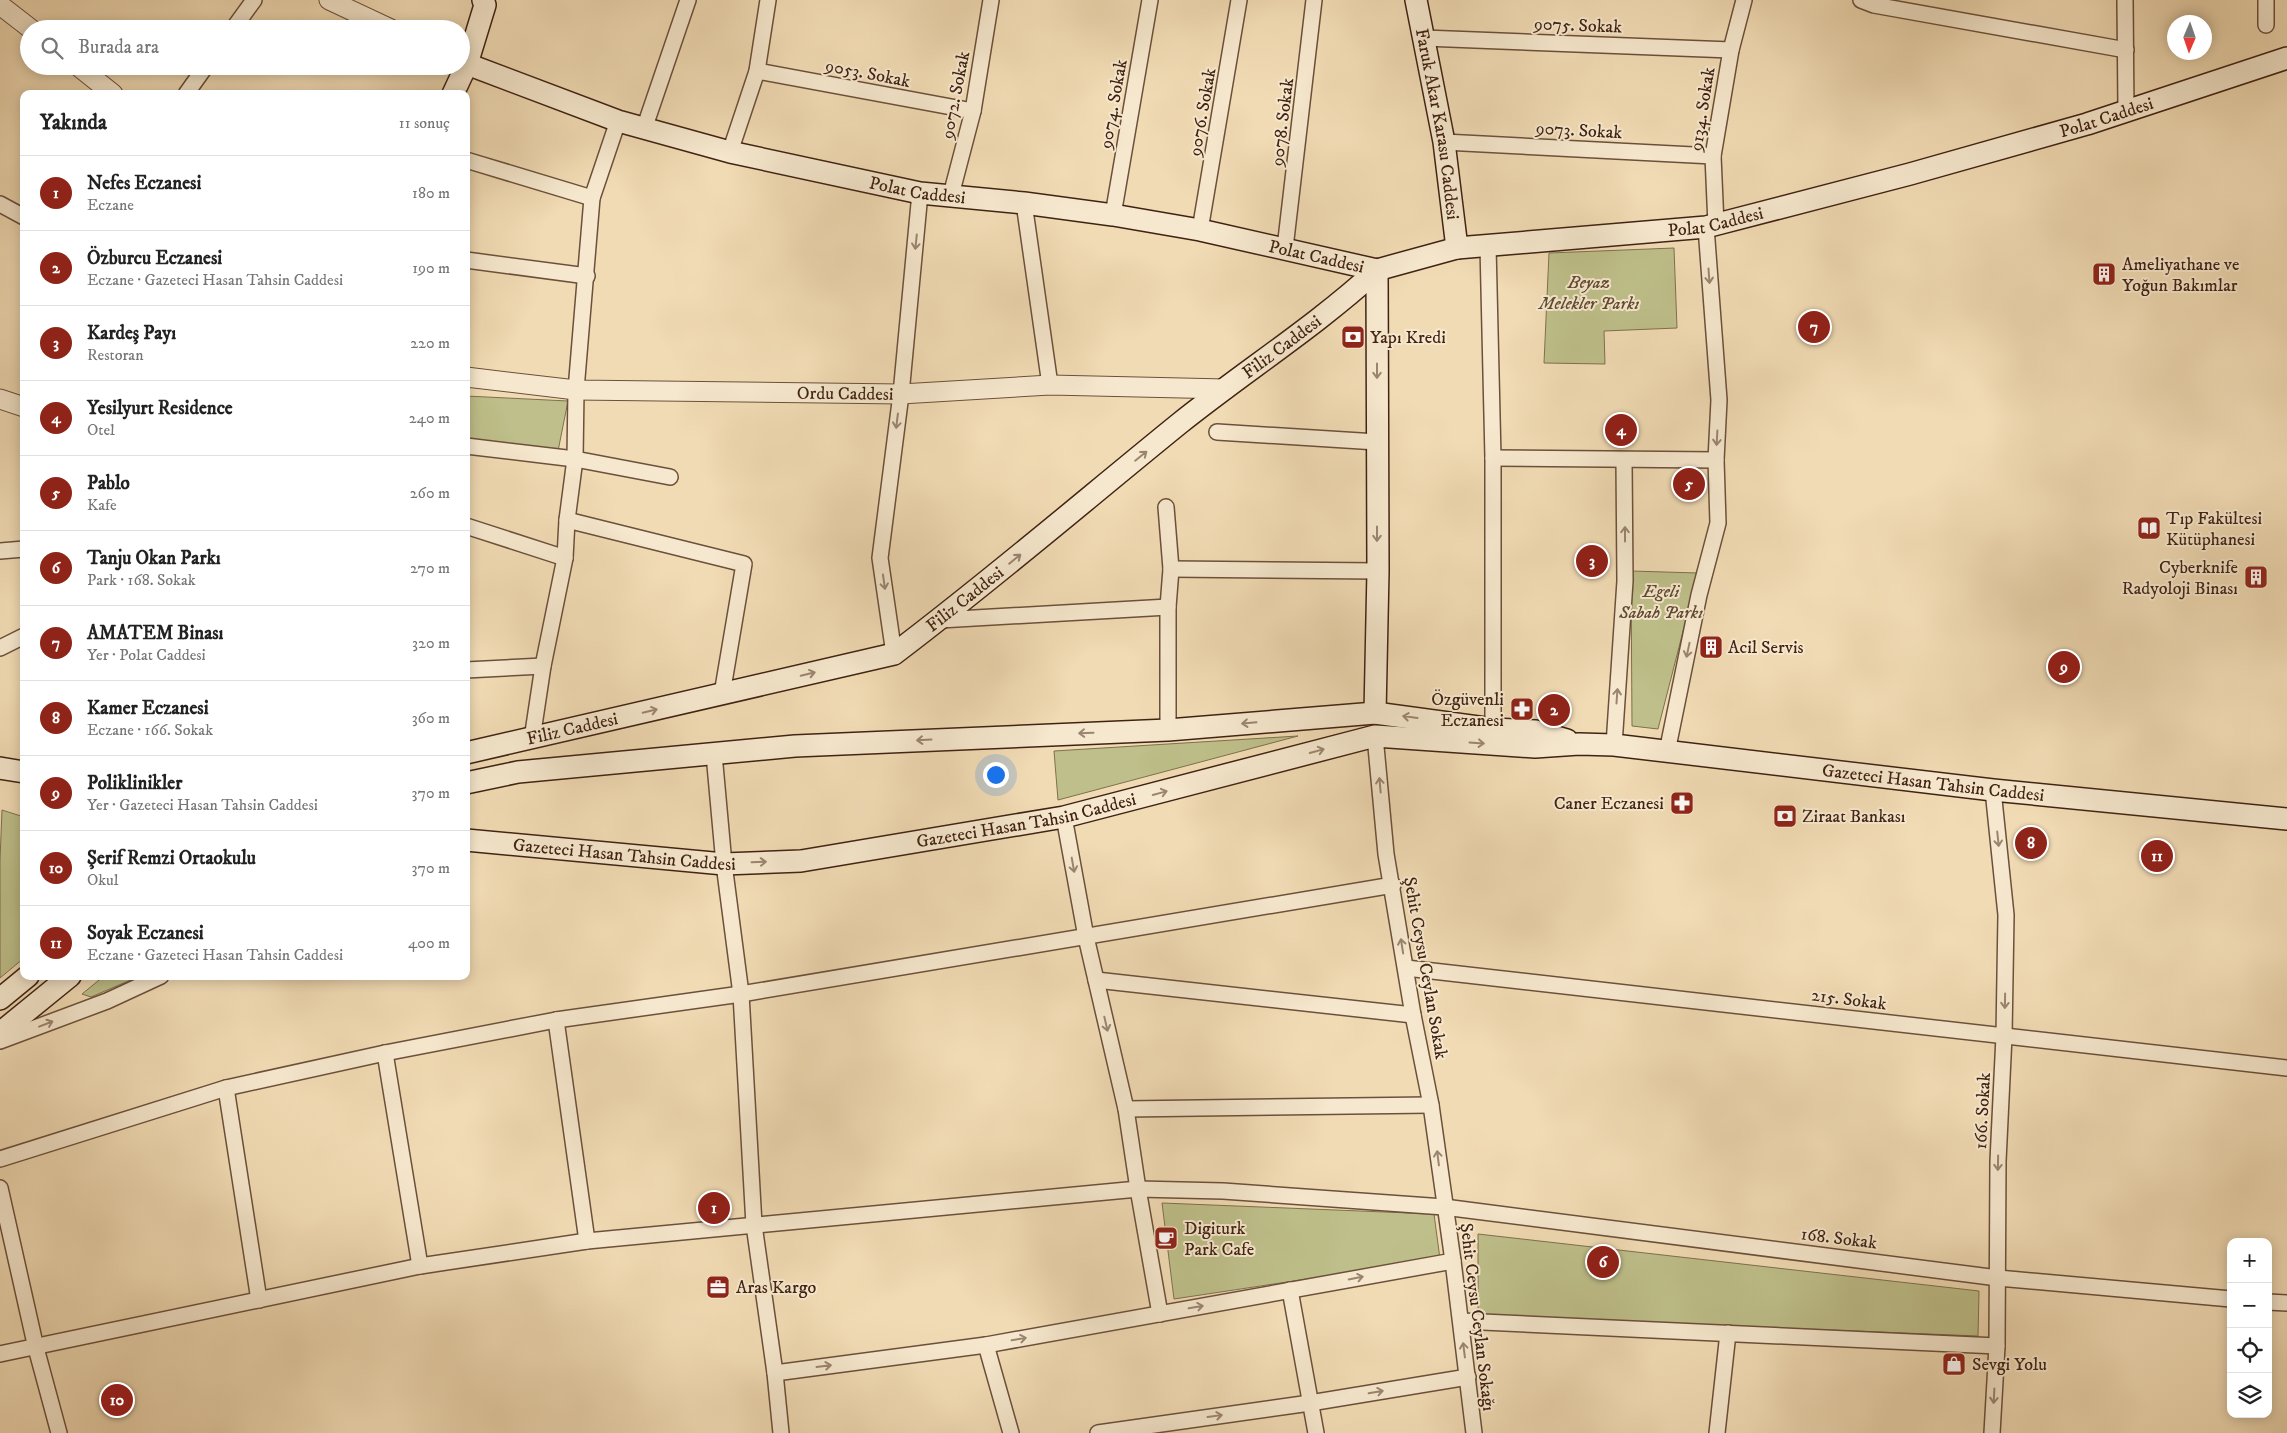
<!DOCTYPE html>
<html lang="tr">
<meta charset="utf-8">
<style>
:root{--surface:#fff;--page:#f2f2f2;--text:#222;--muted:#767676;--line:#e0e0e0;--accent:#8f2418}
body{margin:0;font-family:"IM FELL DW Pica",serif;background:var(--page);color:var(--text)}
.controls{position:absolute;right:15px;bottom:15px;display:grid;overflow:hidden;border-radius:10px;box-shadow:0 2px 12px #0003}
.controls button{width:45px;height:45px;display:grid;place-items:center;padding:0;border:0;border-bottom:1px solid var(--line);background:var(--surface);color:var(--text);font:25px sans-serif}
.compass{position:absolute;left:2167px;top:15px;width:45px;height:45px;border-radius:50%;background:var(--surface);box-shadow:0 2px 12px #0003;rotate:182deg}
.you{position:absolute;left:995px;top:774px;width:18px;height:18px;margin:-12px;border:4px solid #fff;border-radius:50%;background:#1a73e8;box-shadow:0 0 0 8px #1a73e833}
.badge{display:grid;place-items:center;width:32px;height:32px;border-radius:50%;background:var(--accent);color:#fff;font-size:16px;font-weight:700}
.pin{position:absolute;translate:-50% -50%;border:2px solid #fff;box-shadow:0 1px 5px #0006}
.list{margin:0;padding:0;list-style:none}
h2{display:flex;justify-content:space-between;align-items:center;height:65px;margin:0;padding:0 20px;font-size:21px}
h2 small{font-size:16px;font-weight:400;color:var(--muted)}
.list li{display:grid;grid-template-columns:32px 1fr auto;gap:15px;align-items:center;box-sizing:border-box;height:75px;padding:0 20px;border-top:1px solid var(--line)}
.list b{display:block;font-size:19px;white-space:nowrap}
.list p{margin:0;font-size:16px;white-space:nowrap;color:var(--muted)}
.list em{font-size:16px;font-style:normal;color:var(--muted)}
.icon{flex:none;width:28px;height:28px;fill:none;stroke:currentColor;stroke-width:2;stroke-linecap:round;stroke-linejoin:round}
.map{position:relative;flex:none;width:2287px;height:1433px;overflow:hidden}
.search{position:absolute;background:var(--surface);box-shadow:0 2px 12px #0003;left:20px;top:20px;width:450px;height:55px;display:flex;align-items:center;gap:12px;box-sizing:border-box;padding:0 18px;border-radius:28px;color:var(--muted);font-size:19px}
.panel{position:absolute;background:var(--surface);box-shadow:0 2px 12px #0003;left:20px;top:90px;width:450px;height:890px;border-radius:10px}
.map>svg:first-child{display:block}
.green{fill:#bebf8a;stroke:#7f704e}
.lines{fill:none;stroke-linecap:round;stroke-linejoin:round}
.minor-casing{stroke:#6c503b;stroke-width:18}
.tertiary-casing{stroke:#6c503b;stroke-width:21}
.secondary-casing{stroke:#402213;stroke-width:24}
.minor{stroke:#f6e8ce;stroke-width:15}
.tertiary{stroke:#f6e8ce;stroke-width:19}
.secondary{stroke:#f6e8ce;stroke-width:21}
.oneway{stroke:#9b8570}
.labels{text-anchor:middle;stroke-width:4;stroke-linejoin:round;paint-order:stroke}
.street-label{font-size:18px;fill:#402213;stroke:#f6e8ce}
.poi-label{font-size:18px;fill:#402213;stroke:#f6e8ce;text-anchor:start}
.park-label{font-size:18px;font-style:italic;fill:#604931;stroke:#f6e8ce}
</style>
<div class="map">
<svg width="2287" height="1433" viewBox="0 0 2287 1433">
<rect width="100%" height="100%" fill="#f1dbb4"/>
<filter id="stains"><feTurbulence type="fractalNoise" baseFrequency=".004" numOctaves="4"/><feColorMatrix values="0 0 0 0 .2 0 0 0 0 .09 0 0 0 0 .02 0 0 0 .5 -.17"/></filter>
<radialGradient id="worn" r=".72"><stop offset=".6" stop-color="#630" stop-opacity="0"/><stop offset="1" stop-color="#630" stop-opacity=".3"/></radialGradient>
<g class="green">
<polygon points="1674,248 1677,328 1604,331 1605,364 1544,363 1549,253"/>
<polygon points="466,396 568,401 558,451 466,439"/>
<polygon points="1631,571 1698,573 1658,729 1632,726"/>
<polygon points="1298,736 1058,800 1054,751"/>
<polygon points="2,810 24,817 24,958 0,978 0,860"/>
<polygon points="104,976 140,976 91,997 82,994"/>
<polygon points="1162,1203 1434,1214 1440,1259 1174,1299"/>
<polygon points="1478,1234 1979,1291 1978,1336 1478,1316"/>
</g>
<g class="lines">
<g class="minor-casing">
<g id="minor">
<polyline points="1861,0 1874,5 2126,50"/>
<polyline points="2125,0 2126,111"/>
<polyline points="2266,25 2266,0"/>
<polyline points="233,29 254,0"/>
<polyline points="1424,38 1731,50"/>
<polyline points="757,71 973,111"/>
<polyline points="186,94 206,66"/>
<polyline points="644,129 688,0"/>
<polyline points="1444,142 1713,156"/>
<polyline points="730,152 757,71 768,0"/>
<polyline points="466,160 592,198"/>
<polyline points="951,195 973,111 991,0"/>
<polyline points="1024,203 1050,385"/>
<polyline points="0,204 24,217"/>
<polyline points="1113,215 1150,0"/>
<polyline points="1716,225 1713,156 1731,50 1744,0"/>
<polyline points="1200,230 1239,0"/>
<polyline points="1488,246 1493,458 1493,729"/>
<polyline points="1285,248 1314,0"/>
<polyline points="466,260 587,276"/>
<polyline points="1217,432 1377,442"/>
<polyline points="466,446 575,459 670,477"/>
<polyline points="1493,458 1716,460"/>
<polyline points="1166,507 1171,569 1168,607 1168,730"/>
<polyline points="567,520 744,564 722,694"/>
<polyline points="466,526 565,558"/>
<polyline points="0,551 24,549"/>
<polyline points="1171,569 1378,571"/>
<polyline points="940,620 1168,607"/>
<polyline points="0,648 24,636"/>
<polyline points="894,654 880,558 901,394 920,193"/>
<polyline points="466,670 543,666"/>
<polyline points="1375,736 1386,854 1413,1015 1431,1105 1453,1261 1474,1433"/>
<polyline points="532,739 543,666 565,558 567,520 575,459 576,390 592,198 618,121"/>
<polyline points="1614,745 1625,581 1624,461"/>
<polyline points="1667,752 1699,595 1718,523 1716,460 1719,400 1706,227"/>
<polyline points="714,754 724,864 741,994 754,1225 775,1373 781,1433"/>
<polyline points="1064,817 1086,937 1126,1109 1138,1189 1160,1314"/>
<polyline points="1406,968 2287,1068"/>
<polyline points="1096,980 1413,1015"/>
<polyline points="556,1020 587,1241"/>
<polyline points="0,1041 107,1001 161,976"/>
<polyline points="385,1053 420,1266"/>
<polyline points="226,1088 259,1300"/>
<polyline points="1126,1109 1431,1105"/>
<polyline points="0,1159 226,1088 385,1053 556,1020 741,994 1393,885"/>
<polyline points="0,1188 36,1348 59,1433"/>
<polyline points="1290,1290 1316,1433"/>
<polyline points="2268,1302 2287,1303"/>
<polyline points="1461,1321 1997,1346"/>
<polyline points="986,1345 1011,1433"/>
<polyline points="0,1354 420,1266 587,1241 1138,1189 1223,1191 1444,1207 1998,1278 2231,1299"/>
<polyline points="775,1373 986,1345 1453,1261"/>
<polyline points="1098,1433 1310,1403 1468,1377"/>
<polyline points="1717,1433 1728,1333"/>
<polyline points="1992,1433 1997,1346 1998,1161 2004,1036 2006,915 1993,790"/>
</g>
</g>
<g class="tertiary-casing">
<g id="tertiary">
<polyline points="329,0 391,29"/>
<polyline points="0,5 31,29"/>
<polyline points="78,66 113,94"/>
<path id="s1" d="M466,377l110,13 325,4 149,-9 176,4"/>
<polyline points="0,399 24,407"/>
</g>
</g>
<g class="secondary-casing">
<g id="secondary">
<path id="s2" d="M1416,0l28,142 13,106"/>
<path id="s3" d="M467,64l151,57 112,31 190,41 104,10 89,12 87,15 177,40 80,-22 249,-21 204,-53 177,-50 200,-66"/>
<polyline points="453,94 467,64 485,5 483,0"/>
<polyline points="1375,713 1378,571 1377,270"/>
<path id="s4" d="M466,753l428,-99c98,-74 191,-154 286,-231 65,-52 136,-97 197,-153"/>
<polyline points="0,768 24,772"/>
<polyline points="466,783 518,772 795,746 1168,730 1375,713 1493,729 1536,731 1567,740"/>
<path id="s5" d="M466,840l258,24 77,-3 263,-44 311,-81 160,11 44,-3 35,1 379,45 294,29"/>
<polyline points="0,999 28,976"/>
<polyline points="0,1033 70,976"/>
</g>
</g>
<use href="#minor" class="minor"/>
<use href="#tertiary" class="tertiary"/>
<use href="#secondary" class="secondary"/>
</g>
<defs><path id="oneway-shaft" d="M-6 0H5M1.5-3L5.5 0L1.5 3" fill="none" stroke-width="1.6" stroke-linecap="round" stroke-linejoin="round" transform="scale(1.25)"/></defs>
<g class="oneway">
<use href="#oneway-shaft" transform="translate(916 242) rotate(96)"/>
<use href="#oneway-shaft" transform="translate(1709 276) rotate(86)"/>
<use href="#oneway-shaft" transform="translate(1377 371) rotate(90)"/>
<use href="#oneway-shaft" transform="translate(897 421) rotate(97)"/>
<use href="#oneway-shaft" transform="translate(1717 438) rotate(93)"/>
<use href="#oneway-shaft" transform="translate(1141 456) rotate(-39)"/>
<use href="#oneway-shaft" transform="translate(1377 534) rotate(90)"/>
<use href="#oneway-shaft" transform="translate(1625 534) rotate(-90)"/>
<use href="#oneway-shaft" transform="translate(1015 559) rotate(-39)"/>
<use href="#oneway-shaft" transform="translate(884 582) rotate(82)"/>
<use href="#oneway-shaft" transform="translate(1688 650) rotate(102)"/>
<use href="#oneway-shaft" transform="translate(808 674) rotate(-13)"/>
<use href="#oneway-shaft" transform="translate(1617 696) rotate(-86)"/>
<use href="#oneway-shaft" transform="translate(650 711) rotate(-13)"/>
<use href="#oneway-shaft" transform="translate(1410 717) rotate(-172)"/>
<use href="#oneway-shaft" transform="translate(1249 723) rotate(175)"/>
<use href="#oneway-shaft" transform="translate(1086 733) rotate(178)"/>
<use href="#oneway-shaft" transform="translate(924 740) rotate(177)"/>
<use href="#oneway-shaft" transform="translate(1477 743) rotate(4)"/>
<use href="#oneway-shaft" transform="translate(1317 751) rotate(-15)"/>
<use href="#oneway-shaft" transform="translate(1380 785) rotate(-95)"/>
<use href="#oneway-shaft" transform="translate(1160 793) rotate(-15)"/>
<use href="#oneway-shaft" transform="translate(1998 839) rotate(84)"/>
<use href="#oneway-shaft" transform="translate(759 862) rotate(-2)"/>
<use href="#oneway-shaft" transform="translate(1073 865) rotate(80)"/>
<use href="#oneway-shaft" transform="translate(1402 946) rotate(-99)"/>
<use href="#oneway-shaft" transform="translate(2005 1001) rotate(91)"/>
<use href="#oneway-shaft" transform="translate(46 1024) rotate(-21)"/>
<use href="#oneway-shaft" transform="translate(1106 1024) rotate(77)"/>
<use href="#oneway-shaft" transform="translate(1438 1158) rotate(-97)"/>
<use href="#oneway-shaft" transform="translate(1998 1163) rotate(91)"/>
<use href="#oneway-shaft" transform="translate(1356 1278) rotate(-11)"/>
<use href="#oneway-shaft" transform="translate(1196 1307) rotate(-10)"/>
<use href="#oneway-shaft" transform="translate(1019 1339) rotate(-10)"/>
<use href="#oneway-shaft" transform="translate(1464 1350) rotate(-97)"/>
<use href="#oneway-shaft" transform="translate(824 1366) rotate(-7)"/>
<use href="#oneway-shaft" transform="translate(1376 1392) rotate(-10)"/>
<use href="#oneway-shaft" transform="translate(1994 1396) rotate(93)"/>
<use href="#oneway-shaft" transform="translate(1215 1416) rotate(-8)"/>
</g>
<defs>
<g id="building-square" transform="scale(1.25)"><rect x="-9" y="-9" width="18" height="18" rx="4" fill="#8f2418" stroke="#f6e8ce"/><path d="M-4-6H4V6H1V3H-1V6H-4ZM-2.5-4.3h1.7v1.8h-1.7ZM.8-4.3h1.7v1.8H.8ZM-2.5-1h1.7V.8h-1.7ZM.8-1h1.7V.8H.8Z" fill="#fff"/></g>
<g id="bank-square" transform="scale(1.25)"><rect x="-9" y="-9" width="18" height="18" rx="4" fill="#8f2418" stroke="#f6e8ce"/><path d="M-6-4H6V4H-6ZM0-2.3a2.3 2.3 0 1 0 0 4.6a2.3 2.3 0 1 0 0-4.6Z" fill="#fff"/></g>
<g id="library-square" transform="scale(1.25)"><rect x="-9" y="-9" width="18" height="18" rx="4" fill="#8f2418" stroke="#f6e8ce"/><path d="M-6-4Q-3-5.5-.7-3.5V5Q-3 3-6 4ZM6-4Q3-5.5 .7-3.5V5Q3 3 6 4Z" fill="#fff"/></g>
<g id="pharmacy-square" transform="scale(1.25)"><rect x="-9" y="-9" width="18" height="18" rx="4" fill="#8f2418" stroke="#f6e8ce"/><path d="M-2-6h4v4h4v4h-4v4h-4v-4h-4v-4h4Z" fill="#fff"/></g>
<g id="cafe-square" transform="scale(1.25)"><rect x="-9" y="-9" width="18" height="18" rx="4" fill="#8f2418" stroke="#f6e8ce"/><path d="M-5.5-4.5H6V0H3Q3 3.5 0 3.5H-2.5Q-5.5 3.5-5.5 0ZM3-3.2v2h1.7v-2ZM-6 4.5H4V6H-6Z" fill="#fff"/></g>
<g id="office-square" transform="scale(1.25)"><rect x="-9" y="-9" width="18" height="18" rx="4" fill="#8f2418" stroke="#f6e8ce"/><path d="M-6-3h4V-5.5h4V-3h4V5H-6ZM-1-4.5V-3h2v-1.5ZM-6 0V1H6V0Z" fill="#fff"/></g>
<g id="shop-square" transform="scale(1.25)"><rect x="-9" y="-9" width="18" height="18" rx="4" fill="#8f2418" stroke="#f6e8ce"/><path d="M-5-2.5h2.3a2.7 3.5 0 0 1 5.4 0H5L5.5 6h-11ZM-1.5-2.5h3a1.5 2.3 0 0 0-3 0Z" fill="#fff"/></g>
</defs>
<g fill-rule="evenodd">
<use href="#building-square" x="2104" y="274"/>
<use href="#bank-square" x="1353" y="337"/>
<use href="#library-square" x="2149" y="528"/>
<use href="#building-square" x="2256" y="577"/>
<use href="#building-square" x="1711" y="647"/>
<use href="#pharmacy-square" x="1522" y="709"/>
<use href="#pharmacy-square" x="1682" y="803"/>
<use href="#bank-square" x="1785" y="816"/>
<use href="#cafe-square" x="1166" y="1238"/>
<use href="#office-square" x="718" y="1287"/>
<use href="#shop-square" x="1954" y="1364"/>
</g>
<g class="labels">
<g class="street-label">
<text transform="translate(1578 25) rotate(2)" y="6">9075. Sokak</text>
<text transform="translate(868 73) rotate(11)" y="6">9053. Sokak</text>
<text transform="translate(955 95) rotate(-79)" y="6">9072. Sokak</text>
<text transform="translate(1113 104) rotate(-80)" y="6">9074. Sokak</text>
<text transform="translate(1702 109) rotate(-81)" y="6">9134. Sokak</text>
<text transform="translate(1202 112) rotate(-80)" y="6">9076. Sokak</text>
<text dy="6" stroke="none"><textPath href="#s3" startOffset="1684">Polat Caddesi</textPath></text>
<text transform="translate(1282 122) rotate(-83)" y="6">9078. Sokak</text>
<text dy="6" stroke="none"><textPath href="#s2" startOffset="126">Faruk Akar Karasu Caddesi</textPath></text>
<text transform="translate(1579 130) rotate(3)" y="6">9073. Sokak</text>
<text dy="6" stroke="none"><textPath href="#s3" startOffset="469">Polat Caddesi</textPath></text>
<text dy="6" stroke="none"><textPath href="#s3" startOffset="1279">Polat Caddesi</textPath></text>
<text dy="6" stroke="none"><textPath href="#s3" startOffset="874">Polat Caddesi</textPath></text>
<text dy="6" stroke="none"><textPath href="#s4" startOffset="934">Filiz Caddesi</textPath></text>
<text dy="6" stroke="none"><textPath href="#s1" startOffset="380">Ordu Caddesi</textPath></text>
<text dy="6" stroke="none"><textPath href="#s4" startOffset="529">Filiz Caddesi</textPath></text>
<text dy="6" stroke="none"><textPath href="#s4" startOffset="109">Filiz Caddesi</textPath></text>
<text dy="6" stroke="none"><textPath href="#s5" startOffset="1485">Gazeteci Hasan Tahsin Caddesi</textPath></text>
<text dy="6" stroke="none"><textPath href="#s5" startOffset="565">Gazeteci Hasan Tahsin Caddesi</textPath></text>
<text dy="6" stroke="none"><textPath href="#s5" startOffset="159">Gazeteci Hasan Tahsin Caddesi</textPath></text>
<text transform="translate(1426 968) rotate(80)" y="6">Şehit Ceysu Ceylan Sokak</text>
<text transform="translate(1849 999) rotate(7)" y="6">215. Sokak</text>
<text transform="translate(1982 1111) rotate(-87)" y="6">166. Sokak</text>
<text transform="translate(1839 1238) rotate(7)" y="6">168. Sokak</text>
<text transform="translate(1478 1317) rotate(83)" y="6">Şehit Ceysu Ceylan Sokağı</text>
</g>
<g class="poi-label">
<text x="2122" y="270">Ameliyathane ve<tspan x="2122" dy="21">Yoğun Bakımlar</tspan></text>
<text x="1370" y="343">Yapı Kredi</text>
<text x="2166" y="524">Tıp Fakültesi<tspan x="2166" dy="21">Kütüphanesi</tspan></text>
<text x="2238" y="573" text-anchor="end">Cyberknife<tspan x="2238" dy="21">Radyoloji Binası</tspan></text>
<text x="1728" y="653">Acil Servis</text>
<text x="1504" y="705" text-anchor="end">Özgüvenli<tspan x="1504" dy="21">Eczanesi</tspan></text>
<text x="1664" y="809" text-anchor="end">Caner Eczanesi</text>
<text x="1802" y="822">Ziraat Bankası</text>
<text x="1184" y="1234">Digiturk<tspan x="1184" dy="21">Park Cafe</tspan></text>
<text x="736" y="1293">Aras Kargo</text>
<text x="1972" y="1370">Sevgi Yolu</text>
</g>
<g class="park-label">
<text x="1589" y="288">Beyaz<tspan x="1589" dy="21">Melekler Parkı</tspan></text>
<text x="1661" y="597">Egeli<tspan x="1661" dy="21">Sabah Parkı</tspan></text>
</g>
</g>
<rect width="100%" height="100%" filter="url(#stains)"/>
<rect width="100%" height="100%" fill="url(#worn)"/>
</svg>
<div class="controls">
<button>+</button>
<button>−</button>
<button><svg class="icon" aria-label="locate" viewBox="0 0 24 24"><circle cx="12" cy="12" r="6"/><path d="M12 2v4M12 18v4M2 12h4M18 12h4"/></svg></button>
<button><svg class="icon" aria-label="layers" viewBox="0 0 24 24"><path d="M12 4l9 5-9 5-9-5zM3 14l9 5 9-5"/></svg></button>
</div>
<svg class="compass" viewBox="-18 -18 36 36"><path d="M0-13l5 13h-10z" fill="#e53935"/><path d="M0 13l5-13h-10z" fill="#767676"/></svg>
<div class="you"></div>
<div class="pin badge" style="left:714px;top:1208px">1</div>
<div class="pin badge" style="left:1554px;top:710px">2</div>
<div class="pin badge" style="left:1592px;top:561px">3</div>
<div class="pin badge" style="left:1621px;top:430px">4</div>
<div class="pin badge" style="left:1689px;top:484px">5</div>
<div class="pin badge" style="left:1603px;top:1262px">6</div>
<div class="pin badge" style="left:1814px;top:327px">7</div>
<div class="pin badge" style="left:2031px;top:843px">8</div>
<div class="pin badge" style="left:2064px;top:667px">9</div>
<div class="pin badge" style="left:117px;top:1400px">10</div>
<div class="pin badge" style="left:2157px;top:856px">11</div>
<div class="search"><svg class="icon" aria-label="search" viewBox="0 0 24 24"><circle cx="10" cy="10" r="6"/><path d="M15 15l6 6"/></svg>Burada ara</div>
<section class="panel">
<h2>Yakında<small>11 sonuç</small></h2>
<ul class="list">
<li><span class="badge">1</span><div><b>Nefes Eczanesi</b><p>Eczane</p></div><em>180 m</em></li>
<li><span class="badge">2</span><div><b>Özburcu Eczanesi</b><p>Eczane · Gazeteci Hasan Tahsin Caddesi</p></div><em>190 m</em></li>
<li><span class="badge">3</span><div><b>Kardeş Payı</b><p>Restoran</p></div><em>220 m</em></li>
<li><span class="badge">4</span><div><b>Yesilyurt Residence</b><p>Otel</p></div><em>240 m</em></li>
<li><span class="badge">5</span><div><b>Pablo</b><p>Kafe</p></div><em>260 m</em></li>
<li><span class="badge">6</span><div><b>Tanju Okan Parkı</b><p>Park · 168. Sokak</p></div><em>270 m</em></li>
<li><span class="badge">7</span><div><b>AMATEM Binası</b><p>Yer · Polat Caddesi</p></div><em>320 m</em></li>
<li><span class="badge">8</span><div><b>Kamer Eczanesi</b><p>Eczane · 166. Sokak</p></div><em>360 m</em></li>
<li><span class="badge">9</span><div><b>Poliklinikler</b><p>Yer · Gazeteci Hasan Tahsin Caddesi</p></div><em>370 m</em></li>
<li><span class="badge">10</span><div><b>Şerif Remzi Ortaokulu</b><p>Okul</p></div><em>370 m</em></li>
<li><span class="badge">11</span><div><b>Soyak Eczanesi</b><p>Eczane · Gazeteci Hasan Tahsin Caddesi</p></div><em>400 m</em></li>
</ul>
</section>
</div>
